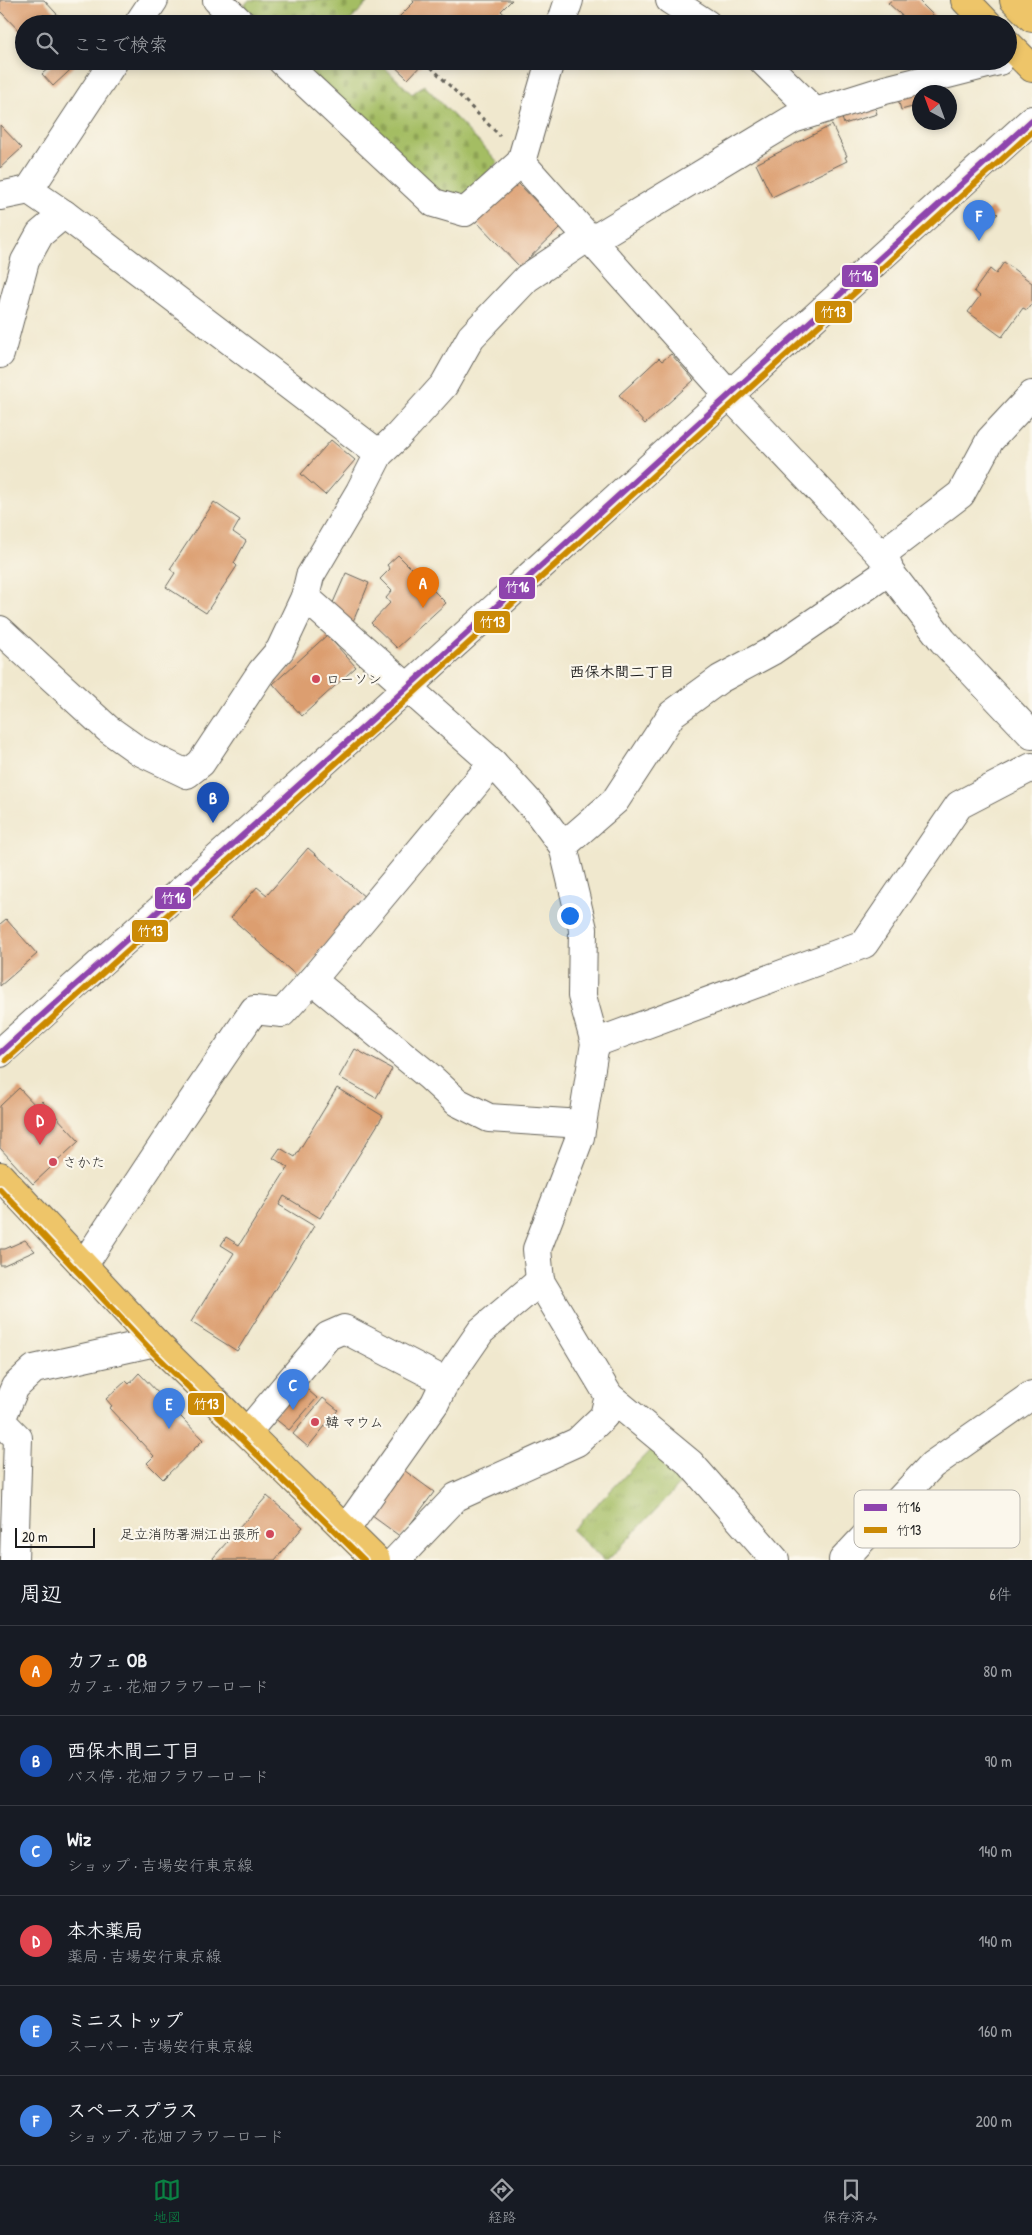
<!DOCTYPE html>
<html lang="ja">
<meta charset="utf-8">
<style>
:root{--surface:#171b24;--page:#20242c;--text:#f1f3f6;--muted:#9ea1a6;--line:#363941;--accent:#0b8043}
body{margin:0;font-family:"Patrick Hand","Klee One",sans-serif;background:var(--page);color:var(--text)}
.compass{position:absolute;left:912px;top:85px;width:45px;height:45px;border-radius:50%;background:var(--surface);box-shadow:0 2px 8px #0003;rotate:319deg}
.scale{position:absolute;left:15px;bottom:12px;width:80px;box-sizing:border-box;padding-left:5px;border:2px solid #1c1c1c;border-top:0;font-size:14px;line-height:18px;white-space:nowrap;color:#1c1c1c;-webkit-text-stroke:4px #fbf7ec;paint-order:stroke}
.you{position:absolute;left:569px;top:915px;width:18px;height:18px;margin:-12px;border:4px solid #fff;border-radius:50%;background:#1a73e8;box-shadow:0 0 0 8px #1a73e833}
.badge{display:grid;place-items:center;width:32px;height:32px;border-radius:50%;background:var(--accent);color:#fff;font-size:16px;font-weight:700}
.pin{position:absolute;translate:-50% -41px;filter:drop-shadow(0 1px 2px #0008)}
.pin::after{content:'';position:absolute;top:26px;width:18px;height:15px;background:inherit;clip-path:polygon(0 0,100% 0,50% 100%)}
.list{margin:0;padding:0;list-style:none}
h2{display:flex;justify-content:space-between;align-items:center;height:65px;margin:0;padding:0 20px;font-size:21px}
h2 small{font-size:16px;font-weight:400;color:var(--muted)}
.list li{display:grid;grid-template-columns:32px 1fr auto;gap:15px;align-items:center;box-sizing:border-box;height:90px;padding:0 20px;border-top:1px solid var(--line)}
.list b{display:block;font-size:19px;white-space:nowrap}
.list p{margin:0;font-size:16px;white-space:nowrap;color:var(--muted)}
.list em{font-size:16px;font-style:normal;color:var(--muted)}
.icon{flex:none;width:28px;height:28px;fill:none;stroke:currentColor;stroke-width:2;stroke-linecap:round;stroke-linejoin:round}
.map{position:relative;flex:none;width:1032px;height:1560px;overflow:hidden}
.search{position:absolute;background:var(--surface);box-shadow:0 2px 8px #0003;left:15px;right:15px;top:15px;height:55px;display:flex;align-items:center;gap:12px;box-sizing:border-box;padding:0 18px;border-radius:28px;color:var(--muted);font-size:19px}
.sheet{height:605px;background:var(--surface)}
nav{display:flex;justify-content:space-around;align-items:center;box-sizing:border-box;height:70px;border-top:1px solid var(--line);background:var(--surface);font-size:14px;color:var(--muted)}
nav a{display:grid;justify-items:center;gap:2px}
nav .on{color:var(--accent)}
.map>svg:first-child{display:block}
.grass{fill:url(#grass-tufts);stroke:#606c40}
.cemetery{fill:url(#cemetery-stones);stroke:#606c40}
.building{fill:#dc9e70}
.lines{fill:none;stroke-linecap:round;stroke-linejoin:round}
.minor-casing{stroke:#66635a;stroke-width:30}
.major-casing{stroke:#66635a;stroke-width:30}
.highway-casing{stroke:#66635a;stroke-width:30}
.path{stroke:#66635a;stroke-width:3;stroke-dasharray:4 4;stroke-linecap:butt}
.minor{stroke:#fff;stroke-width:28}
.major{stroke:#eec569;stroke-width:28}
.highway{stroke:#eec569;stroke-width:28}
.bus-1-casing{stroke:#fbf7ec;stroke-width:10}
.bus-2-casing{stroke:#fbf7ec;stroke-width:10}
.bus-1{stroke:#8e44ad;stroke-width:6}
.bus-2{stroke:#cb8a06;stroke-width:6}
.poi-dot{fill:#d1495b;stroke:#fbf7ec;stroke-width:2}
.labels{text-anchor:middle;stroke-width:4.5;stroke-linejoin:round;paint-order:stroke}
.poi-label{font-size:14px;fill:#1c1c1c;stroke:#fbf7ec;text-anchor:start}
.neighbourhood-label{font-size:15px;font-weight:bold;fill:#1c1c1c;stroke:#fbf7ec}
.key{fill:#fbf7ec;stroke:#b8b5ae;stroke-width:1}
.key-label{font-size:14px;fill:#1c1c1c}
.line-badge{stroke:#fbf7ec;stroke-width:2}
.badge-label{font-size:14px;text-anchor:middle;font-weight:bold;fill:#fff}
</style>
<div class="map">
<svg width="1032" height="1560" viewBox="0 0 1032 1560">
<defs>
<pattern id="grass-tufts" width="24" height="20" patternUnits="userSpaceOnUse" patternTransform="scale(1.25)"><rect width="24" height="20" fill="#a4bd63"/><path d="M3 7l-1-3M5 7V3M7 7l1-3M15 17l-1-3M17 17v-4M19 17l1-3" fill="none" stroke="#8da255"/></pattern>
<pattern id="cemetery-stones" width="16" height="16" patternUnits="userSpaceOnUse" patternTransform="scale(1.25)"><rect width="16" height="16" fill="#a4bd63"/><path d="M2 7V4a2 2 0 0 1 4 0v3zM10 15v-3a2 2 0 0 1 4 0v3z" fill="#8da255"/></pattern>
</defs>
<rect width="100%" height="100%" fill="#fbf7ec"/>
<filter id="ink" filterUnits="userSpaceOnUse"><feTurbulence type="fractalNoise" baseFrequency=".02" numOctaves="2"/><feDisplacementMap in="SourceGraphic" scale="10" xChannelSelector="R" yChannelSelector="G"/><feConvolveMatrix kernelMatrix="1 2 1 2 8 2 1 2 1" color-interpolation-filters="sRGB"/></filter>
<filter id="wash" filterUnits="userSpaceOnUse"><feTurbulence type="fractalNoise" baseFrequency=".0096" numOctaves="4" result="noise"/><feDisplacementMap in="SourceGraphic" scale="20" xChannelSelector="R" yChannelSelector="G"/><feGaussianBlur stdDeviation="1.12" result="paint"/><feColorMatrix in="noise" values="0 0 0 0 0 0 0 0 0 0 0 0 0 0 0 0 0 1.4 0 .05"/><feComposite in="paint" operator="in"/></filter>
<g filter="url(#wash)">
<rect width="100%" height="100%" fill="#f0e8ce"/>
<polygon class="grass" points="654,1446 688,1476 608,1560 603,1560 572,1530"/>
<g class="cemetery">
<polygon points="249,0 370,0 347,24 253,24 239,11"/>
<polygon points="294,61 378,61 412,94 424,85 498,162 466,194 437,192"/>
</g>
<g id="blocks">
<g class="building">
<polygon points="0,0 44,0 66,24 24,24 24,36 0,11"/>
<polygon points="412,0 512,0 501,11 511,20 508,24 392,24 414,2"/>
<polygon points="892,0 918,0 942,24 911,24 888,3"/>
<polygon points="47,61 80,61 53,86 42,74 51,66"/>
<polygon points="389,61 425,61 408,79"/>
<polygon points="922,61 951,61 924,69"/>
<polygon points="935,85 937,92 920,92 920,105 901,110 897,95"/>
<polygon points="873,102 877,114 844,124 840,112"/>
<polygon points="0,125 22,148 0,168"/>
<polygon points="832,125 847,156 845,157 847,161 772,197 756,164"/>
<polygon points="515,180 561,227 520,267 474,219"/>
<polygon points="991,207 998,214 980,229 974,223"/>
<polygon points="1004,262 1032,283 1032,303 1027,310 1023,308 1002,337 968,312 980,296 974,291 990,269 996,274"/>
<polygon points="671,354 694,380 645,424 619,395 659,358 662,361"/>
<polygon points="331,440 355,460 325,495 301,474"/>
<polygon points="214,502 240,520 233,532 246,541 234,563 237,566 206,613 166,587 175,573 170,569"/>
<polygon points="398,555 446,603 397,648 371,623 390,603 386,598 392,591 380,579 390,569 387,565"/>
<polygon points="346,573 369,583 352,624 332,605"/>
<polygon points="327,635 356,667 302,716 273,684"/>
<polygon points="308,848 366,898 298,977 231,918 257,887 267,895"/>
<polygon points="6,919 37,954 0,986 0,924"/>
<polygon points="355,1049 392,1069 376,1098 339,1077"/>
<polygon points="19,1088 37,1107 42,1101 79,1141 33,1184 0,1148 0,1106"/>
<polygon points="337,1088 383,1116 320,1218 284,1196 279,1205 314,1226 237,1351 191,1322 234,1253 221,1245 226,1237 239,1245 288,1167 273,1158 280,1148 295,1157"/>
<polygon points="25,1240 35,1251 4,1265 0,1265 0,1249 5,1249"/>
<polygon points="139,1373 203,1440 163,1479 147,1463 154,1456 109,1408 112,1406 106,1399 126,1381 129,1384"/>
<polygon points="301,1384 317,1398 289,1430 273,1417"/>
<polygon points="323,1398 338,1410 308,1447 293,1434"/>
<polygon points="401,1468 434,1492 401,1537 368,1513"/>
<polygon points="267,1496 303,1527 275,1560 214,1560 213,1558"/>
</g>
</g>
</g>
<g filter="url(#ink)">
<use href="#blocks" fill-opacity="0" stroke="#66635a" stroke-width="1"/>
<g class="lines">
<g class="minor-casing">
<g id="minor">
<polyline points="217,0 242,24"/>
<polyline points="670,0 707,24"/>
<polyline points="138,24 154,0"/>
<polyline points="561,24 569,0"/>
<polyline points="114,61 29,190 64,214 379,454"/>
<polyline points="282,61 434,203 465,212 521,162 550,61"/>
<polyline points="763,61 815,112"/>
<polyline points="521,162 729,395 881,555 888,565 889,571 943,641 1032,735"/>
<polyline points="0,196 29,190"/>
<polyline points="0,354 25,261 40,234 64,214"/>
<polyline points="881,555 961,494 990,440 1032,395"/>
<polyline points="0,630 108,729 139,751 187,774 201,763 262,671 280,650 305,597"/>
<polyline points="493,763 312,980 430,1077 457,1102 489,1118 582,1124"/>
<polyline points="563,846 615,801 672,714 720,679 772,651 889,571"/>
<polyline points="595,1043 864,944 959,805 1032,767"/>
<polyline points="0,1053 378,714 1032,120"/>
<polyline points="83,1266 182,1116 254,1010 282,1013 312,980"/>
<polyline points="1,1421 18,1438 14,1560"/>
<polyline points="0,1422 15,1387 34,1369 155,1342"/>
<polyline points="247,1432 328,1336 344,1329 446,1382"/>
<polyline points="346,1529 435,1403 443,1386 481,1331 540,1281"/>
<polyline points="396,1560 456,1497 577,1442 604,1416 609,1396"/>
<polyline points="775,1560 690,1463 609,1396 540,1281 537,1249 580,1137 595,1043 582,996 583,929 563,846 537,811 493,763 305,597 310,576 360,491 379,454 398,436 444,385 471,337 527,278 581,242 601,235 793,119 885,90 999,61"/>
<polyline points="843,1560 932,1465 1032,1395"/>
</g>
</g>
<g class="major-casing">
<polyline id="major" points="0,1176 155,1342 376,1560"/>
</g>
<g class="highway-casing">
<g id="highway">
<polyline points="965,0 988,24"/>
<polyline points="1014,0 1032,18"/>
<polyline points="1008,44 1032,68"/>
</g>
</g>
<polyline class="path" points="431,67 500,136"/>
<use href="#minor" class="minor"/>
<use href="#major" class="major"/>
<use href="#highway" class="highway"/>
<g class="bus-1-casing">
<polyline id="bus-1" points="0,1053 378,714 1032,120"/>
</g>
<g class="bus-2-casing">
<g id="bus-2">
<polyline points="6,1060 384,720 1032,132"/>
<polyline points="0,1189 149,1348 364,1560"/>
</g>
</g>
<use href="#bus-1" class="bus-1"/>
<use href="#bus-2" class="bus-2"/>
</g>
</g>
<g class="poi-dot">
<circle cx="316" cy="679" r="5"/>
<circle cx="53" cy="1162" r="5"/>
<circle cx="315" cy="1422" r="5"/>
<circle cx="270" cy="1534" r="5"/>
</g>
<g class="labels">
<g class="poi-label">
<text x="326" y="684">ローソン</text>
<text x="63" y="1167">さかた</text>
<text x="325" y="1427">韓 マウム</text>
<text x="260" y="1539" text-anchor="end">足立消防署淵江出張所</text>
</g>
<g class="neighbourhood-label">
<text x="622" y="677">西保木間二丁目</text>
</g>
</g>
<rect x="854" y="1490" width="166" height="58" rx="8" class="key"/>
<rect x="864" y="1504" width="23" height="7" fill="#8e44ad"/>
<rect x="864" y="1527" width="23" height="6" fill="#cb8a06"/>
<g class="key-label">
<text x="896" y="1512">竹16</text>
<text x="896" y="1535">竹13</text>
</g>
<g class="line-badge">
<rect x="841" y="264" width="38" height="24" rx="5" fill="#8e44ad"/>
<rect x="814" y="300" width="39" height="24" rx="5" fill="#cb8a06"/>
<rect x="498" y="576" width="38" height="24" rx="5" fill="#8e44ad"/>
<rect x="473" y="610" width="38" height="24" rx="5" fill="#cb8a06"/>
<rect x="154" y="886" width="38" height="24" rx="5" fill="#8e44ad"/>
<rect x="131" y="919" width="38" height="24" rx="5" fill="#cb8a06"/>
<rect x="187" y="1392" width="38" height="24" rx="5" fill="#cb8a06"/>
</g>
<g class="badge-label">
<text x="860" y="281">竹16</text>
<text x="833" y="317">竹13</text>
<text x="517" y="592">竹16</text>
<text x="492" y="627">竹13</text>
<text x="173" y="903">竹16</text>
<text x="150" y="936">竹13</text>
<text x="206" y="1409">竹13</text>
</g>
</svg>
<svg class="compass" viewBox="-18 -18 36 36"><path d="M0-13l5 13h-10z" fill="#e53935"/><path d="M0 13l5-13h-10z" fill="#9ea1a6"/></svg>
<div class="scale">20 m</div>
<div class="you"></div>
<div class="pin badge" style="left:423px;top:608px;background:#e8710a">A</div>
<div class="pin badge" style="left:213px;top:823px;background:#1a4fb4">B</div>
<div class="pin badge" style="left:293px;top:1410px;background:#3f7fe0">C</div>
<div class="pin badge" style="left:40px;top:1145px;background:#e0444e">D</div>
<div class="pin badge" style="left:169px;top:1429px;background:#3f7fe0">E</div>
<div class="pin badge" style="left:979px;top:241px;background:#3f7fe0">F</div>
<div class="search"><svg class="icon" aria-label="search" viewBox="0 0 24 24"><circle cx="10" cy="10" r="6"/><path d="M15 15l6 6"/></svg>ここで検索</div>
</div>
<section class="sheet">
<h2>周辺<small>6件</small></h2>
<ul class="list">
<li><span class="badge" style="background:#e8710a">A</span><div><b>カフェ OB</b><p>カフェ · 花畑フラワーロード</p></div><em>80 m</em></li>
<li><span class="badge" style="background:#1a4fb4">B</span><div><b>西保木間二丁目</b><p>バス停 · 花畑フラワーロード</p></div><em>90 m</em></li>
<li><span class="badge" style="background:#3f7fe0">C</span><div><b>Wiz</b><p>ショップ · 吉場安行東京線</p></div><em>140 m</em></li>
<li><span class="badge" style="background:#e0444e">D</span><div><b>本木薬局</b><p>薬局 · 吉場安行東京線</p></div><em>140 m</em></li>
<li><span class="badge" style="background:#3f7fe0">E</span><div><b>ミニストップ</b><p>スーパー · 吉場安行東京線</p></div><em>160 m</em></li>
<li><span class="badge" style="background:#3f7fe0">F</span><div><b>スペースプラス</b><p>ショップ · 花畑フラワーロード</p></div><em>200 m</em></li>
</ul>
</section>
<nav>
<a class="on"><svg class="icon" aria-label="map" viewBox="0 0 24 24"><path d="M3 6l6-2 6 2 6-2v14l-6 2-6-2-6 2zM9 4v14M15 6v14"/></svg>地図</a>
<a><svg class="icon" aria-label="directions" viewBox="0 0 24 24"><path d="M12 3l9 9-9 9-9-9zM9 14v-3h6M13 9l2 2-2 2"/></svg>経路</a>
<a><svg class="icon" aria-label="saved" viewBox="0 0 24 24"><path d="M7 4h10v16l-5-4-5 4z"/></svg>保存済み</a>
</nav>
